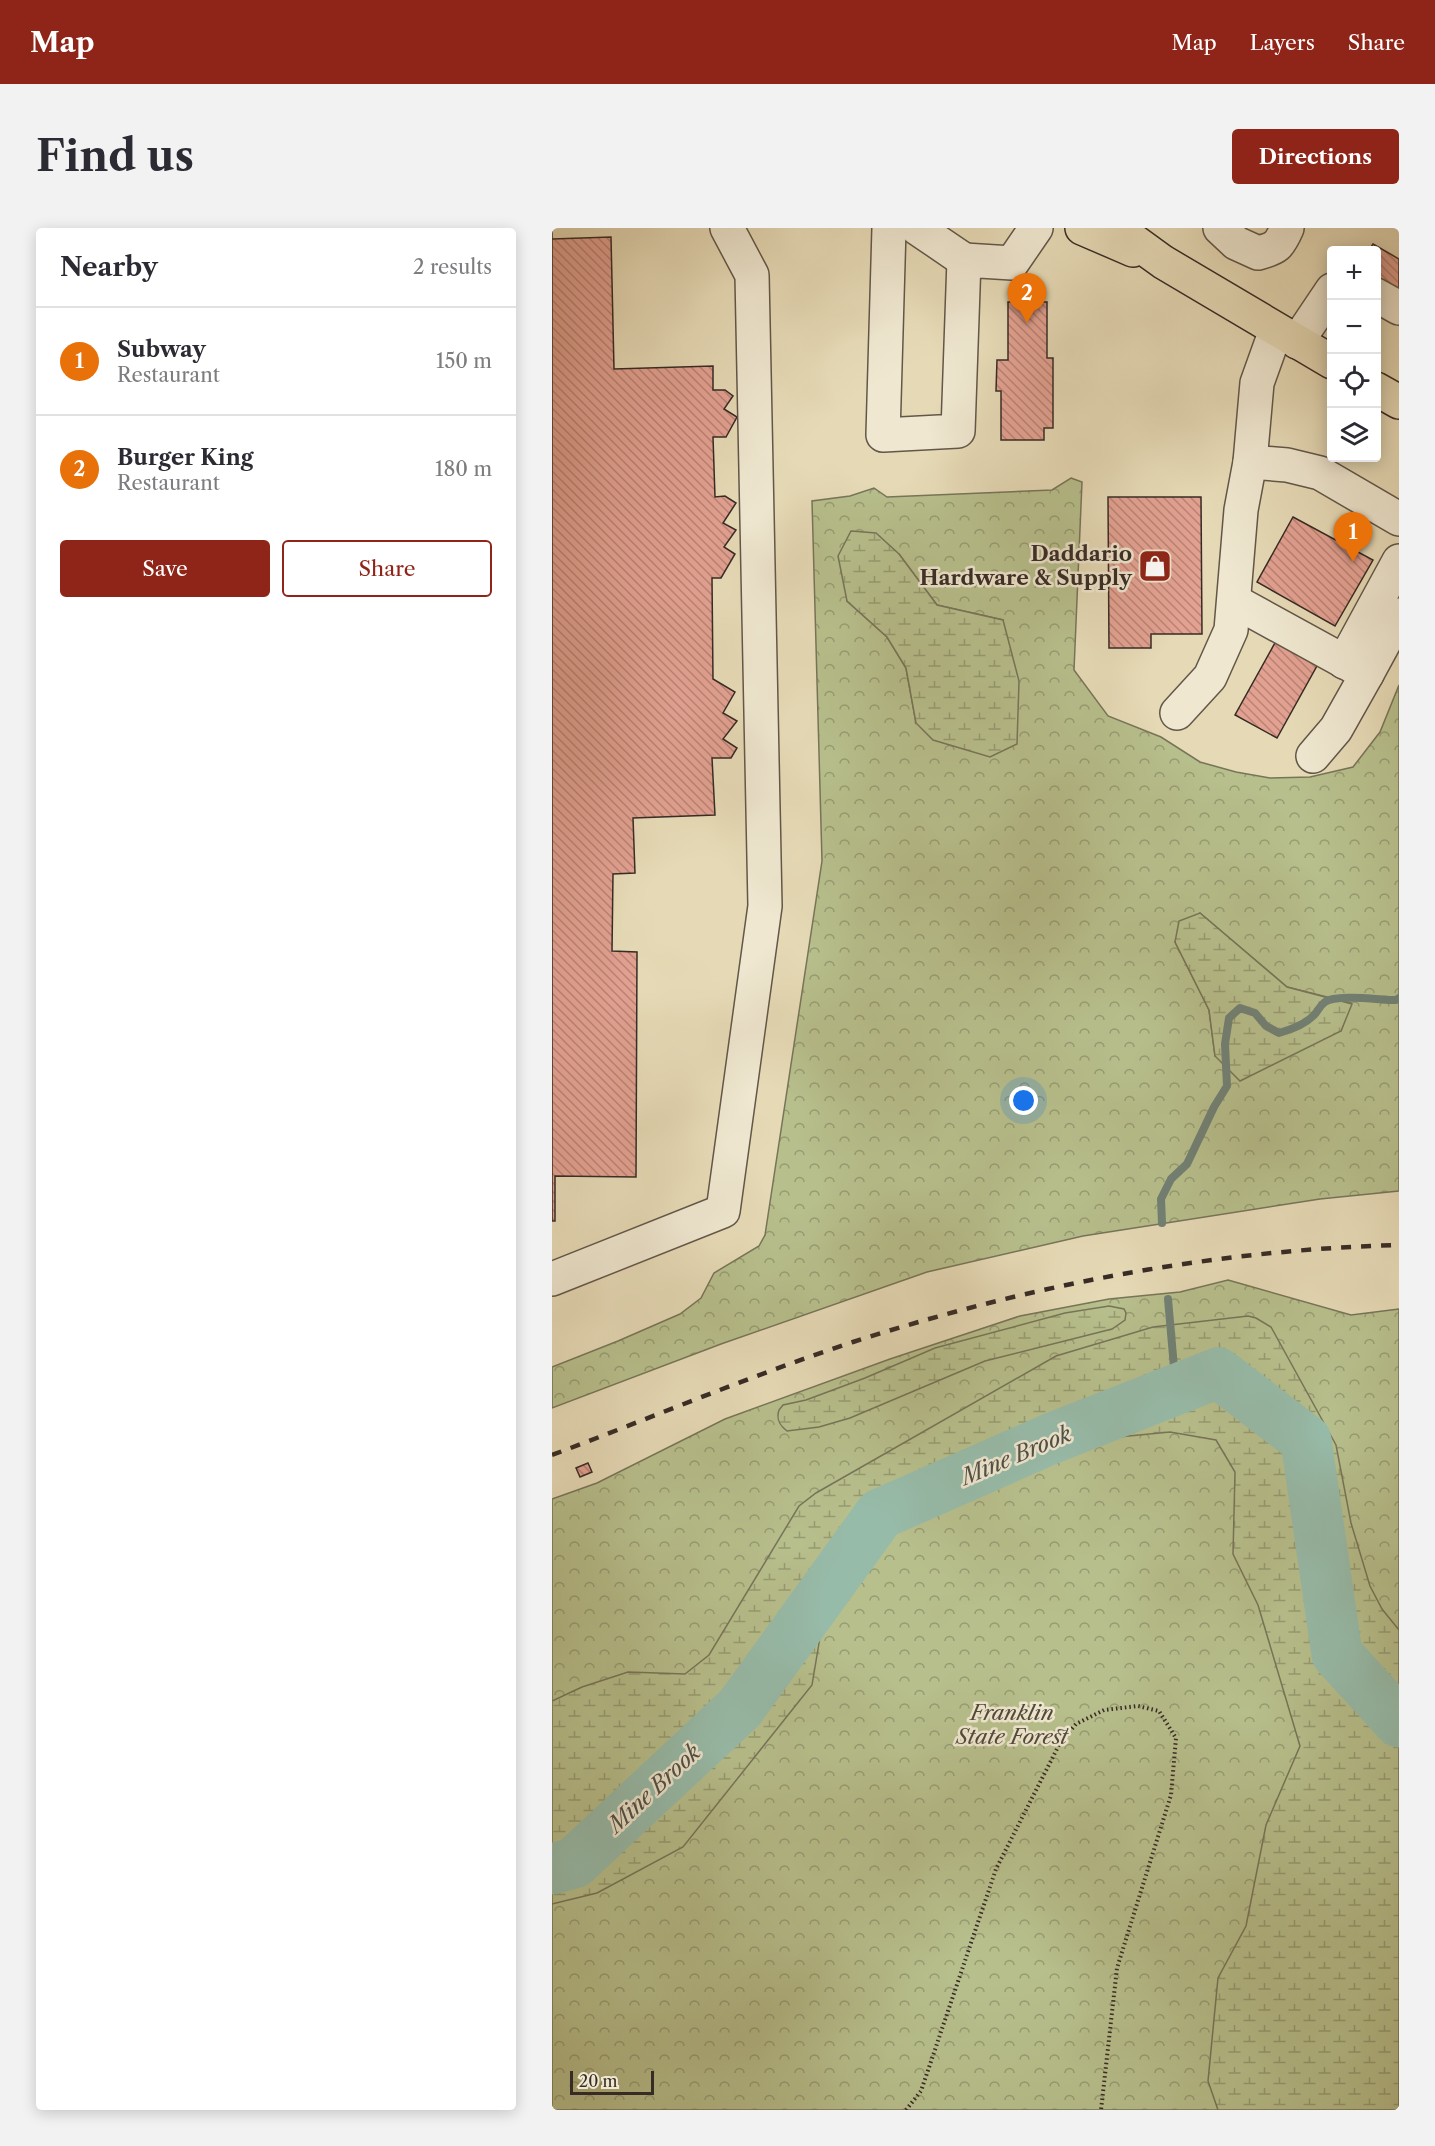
<!DOCTYPE html>
<meta charset="utf-8">
<style>
:root{--surface:#fff;--page:#f2f2f3;--text:#2b2b33;--muted:#7c7c81;--line:#e1e1e2;--accent:#8f2418}
body{margin:0;font-family:"Libre Caslon Text",serif;background:var(--page);color:var(--text)}
.controls{position:absolute;right:18px;top:18px;display:grid;overflow:hidden;border-radius:6px;box-shadow:0 3px 15px #0003}
.controls button{width:54px;height:54px;display:grid;place-items:center;padding:0;border:0;border-bottom:2px solid var(--line);background:var(--surface);color:var(--text);font:30px sans-serif}
.scale{position:absolute;left:18px;bottom:15px;width:84px;box-sizing:border-box;padding-left:6px;border:3px solid #372b26;border-top:0;font-size:16px;line-height:21px;white-space:nowrap;color:#372b26;-webkit-text-stroke:4px #efe7d0;paint-order:stroke}
.you{position:absolute;left:472px;top:873px;width:21px;height:21px;margin:-15px;border:4px solid #fff;border-radius:50%;background:#1a73e8;box-shadow:0 0 0 9px #1a73e833}
.badge{display:grid;place-items:center;width:39px;height:39px;border-radius:50%;background:var(--accent);color:#fff;font-size:20px;font-weight:700}
.pin{position:absolute;translate:-50% -50px;filter:drop-shadow(0 2px 3px #0008)}
.pin::after{content:'';position:absolute;top:32px;width:21px;height:18px;background:inherit;clip-path:polygon(0 0,100% 0,50% 100%)}
.list{margin:0;padding:0;list-style:none}
h2{display:flex;justify-content:space-between;align-items:center;height:78px;margin:0;padding:0 24px;font-size:26px}
h2 small{font-size:20px;font-weight:400;color:var(--muted)}
.list li{display:grid;grid-template-columns:39px 1fr auto;gap:18px;align-items:center;box-sizing:border-box;height:108px;padding:0 24px;border-top:2px solid var(--line)}
.list b{display:block;font-size:22px;white-space:nowrap}
.list p{margin:0;font-size:20px;white-space:nowrap;color:var(--muted)}
.list em{font-size:20px;font-style:normal;color:var(--muted)}
.actions{display:flex;gap:12px;padding:18px 24px}
.actions a{flex:1;padding:14px 0;border:2px solid var(--accent);border-radius:6px;text-align:center;font-size:21px;color:var(--accent)}
.actions .main{background:var(--accent);color:#fff}
.icon{flex:none;width:33px;height:33px;fill:none;stroke:currentColor;stroke-width:2;stroke-linecap:round;stroke-linejoin:round}
.map{position:relative;flex:none;width:847px;height:1882px;overflow:hidden;border-radius:6px}
header{display:flex;align-items:center;gap:36px;box-sizing:border-box;height:84px;padding:0 30px;background:var(--accent);color:#fff}
header strong{font-size:28px}
nav{display:flex;gap:33px;margin-inline-start:auto;font-size:21px}
.intro{display:flex;align-items:center;justify-content:space-between;box-sizing:border-box;height:144px;padding:0 36px}
h1{margin:0;font-size:42px}
.button{padding:15px 27px;border-radius:6px;background:var(--accent);color:#fff;font-size:21px;font-weight:700}
main{display:flex;gap:36px;padding:0 36px}
aside{flex:1;background:var(--surface);border-radius:6px;box-shadow:0 3px 15px #0003}
.map>svg:first-child{display:block}
.forest{fill:url(#forest-crowns);stroke:#777559;stroke-width:1.5;fill-rule:evenodd}
.wetland{fill:url(#wetland-marsh);stroke:#777559;stroke-width:1.5}
.lines{fill:none;stroke-linecap:round;stroke-linejoin:round}
.stream{stroke:#718175;stroke-width:8}
.river{stroke:#97bba9;stroke-width:51}
.building{fill:url(#building-back-hatch);stroke:#372b26;stroke-width:1.5}
.minor-casing{stroke:#63574a;stroke-width:36}
.major-casing{stroke:#372b26;stroke-width:36}
.path{stroke:#372b26;stroke-width:4;stroke-dasharray:1.5 3;stroke-linecap:butt}
.minor{stroke:#efe7d0;stroke-width:33}
.major{stroke:#e6dab6;stroke-width:33}
.rail{stroke:#372b26;stroke-width:4.5;stroke-dasharray:10 10;stroke-linecap:butt}
.labels{text-anchor:middle;stroke-width:5;stroke-linejoin:round;paint-order:stroke}
.poi-label{font-size:21px;font-weight:bold;fill:#372b26;stroke:#efe7d0;text-anchor:end}
.park-label{font-size:21px;font-style:italic;fill:#51493a;stroke:#efe7d0}
.water-label{font-size:22px;font-style:italic;fill:#4f4f47;stroke:#efe7d0}
</style>
<header>
<strong>Map</strong>
<nav><a>Map</a><a>Layers</a><a>Share</a></nav>
</header>
<div class="intro"><h1>Find us</h1><a class="button">Directions</a></div>
<main>
<aside>
<h2>Nearby<small>2 results</small></h2>
<ul class="list">
<li><span class="badge" style="background:#e8710a">1</span><div><b>Subway</b><p>Restaurant</p></div><em>150 m</em></li>
<li><span class="badge" style="background:#e8710a">2</span><div><b>Burger King</b><p>Restaurant</p></div><em>180 m</em></li>
</ul>
<div class="actions"><a class="main">Save</a><a>Share</a></div>
</aside>
<div class="map">
<svg width="847" height="1882" viewBox="0 0 847 1882">
<defs>
<pattern id="forest-crowns" width="20" height="18" patternUnits="userSpaceOnUse" patternTransform="scale(1.5)"><rect width="20" height="18" fill="#b7bf8c"/><path d="M2 6a3 3 0 1 1 6 0M12 15a3 3 0 1 1 6 0" fill="none" stroke="#969b72"/></pattern>
<pattern id="wetland-marsh" width="20" height="14" patternUnits="userSpaceOnUse" patternTransform="scale(1.5)"><rect width="20" height="14" fill="#b7bf8c"/><path d="M1 5h8M5 5V1M11 12h8M15 12V8" fill="none" stroke="#969b72"/></pattern>
<pattern id="building-back-hatch" width="6" height="6" patternUnits="userSpaceOnUse" patternTransform="scale(1.5)"><rect width="6" height="6" fill="#e3a191"/><path d="M-1 5l2 2M0 0l6 6M5-1l2 2" fill="none" stroke="#b98376"/></pattern>
</defs>
<rect width="100%" height="100%" fill="#e6dab6"/>
<filter id="stains"><feTurbulence type="fractalNoise" baseFrequency=".00333" numOctaves="4"/><feColorMatrix values="0 0 0 0 .2 0 0 0 0 .09 0 0 0 0 .02 0 0 0 .5 -.17"/></filter>
<radialGradient id="worn" r=".72"><stop offset=".6" stop-color="#630" stop-opacity="0"/><stop offset="1" stop-color="#630" stop-opacity=".3"/></radialGradient>
<g class="forest">
<path d="M519,250l11,4 -8,188 34,46 53,21 39,25 36,10 34,6 40,-1 43,-10 27,-35 19,-47v506l-79,8 -237,37 -156,36 -206,72 -169,64v-41l66,-26 62,-27 21,-16 13,-25 45,-27 6,-11 57,-374 -10,-360 38,-5 24,-8 13,9 165,-7zM347,326l38,51 66,15 -87,103 -10,-55 -19,-31 -40,-36zM648,685l87,74 64,16 -10,28 -126,25 -6,-46 -34,-68z"/>
<polygon points="676,1052 799,1087 847,1081 847,1882 0,1882 0,1271 45,1255 173,1191 338,1131 468,1088 557,1071 628,1064"/>
</g>
<g class="wetland">
<polygon points="299,303 324,305 347,326 385,377 451,392 467,453 465,516 438,529 381,512 364,495 354,440 335,409 295,373 286,328"/>
<polygon points="648,685 735,759 800,776 789,803 688,853 663,828 657,782 623,714 627,693"/>
<path d="M557,1078l15,3 2,4 -1,7 -13,9 -127,32 -135,57 -31,9 -32,4c-8,-6 -11,-12 -8,-21l4,-5 23,-5 59,-22 70,-30 130,-35z"/>
<polygon points="696,1088 704,1090 719,1099 784,1217 799,1295 818,1358 830,1381 847,1402 847,1882 666,1882 656,1853 666,1750 694,1698 714,1597 748,1518 706,1377 681,1326 683,1244 664,1212 618,1204 515,1214 448,1248 369,1271 271,1391 260,1457 131,1619 45,1665 0,1676 0,1473 30,1459 76,1444 133,1446 157,1427 247,1278 264,1265 504,1128 601,1099"/>
</g>
<g class="lines">
<g class="stream">
<path d="M610,995l-1,-24 10,-20 16,-15 27,-57 13,-21 -2,-42 4,-26 11,-10 15,5 11,13 13,7c11,-3 25,-8 34,-17 5,-4 6,-10 12,-14 12,-8 55,-2 71,-2l3,-2"/>
<polyline points="616,1071 624,1162"/>
</g>
<polyline class="river" points="0,1641 22,1635 188,1480 328,1286 498,1211 666,1145 754,1212 785,1426 847,1494"/>
</g>
<g class="building">
<polygon points="0,3 0,11 59,9 62,141 161,138 161,162 173,162 181,168 172,181 185,189 174,209 161,209 163,269 173,268 184,275 171,295 184,302 172,319 183,326 169,350 160,350 161,451 183,464 171,485 185,493 171,511 185,520 179,530 160,530 163,587 81,590 83,645 61,646 60,723 85,724 84,949 3,948 3,993 0,993"/>
<polygon points="821,16 847,31 847,67 824,54 824,22 817,22"/>
<polygon points="456,74 495,74 495,130 501,130 501,200 492,200 492,212 449,212 449,163 444,163 445,132 456,132"/>
<polygon points="556,269 649,269 650,406 599,406 599,420 557,420"/>
<polygon points="741,289 821,332 783,398 705,354"/>
<polygon points="724,413 766,436 725,510 683,487"/>
<polygon points="36,1235 40,1244 28,1249 24,1240"/>
</g>
<g class="lines">
<g class="minor-casing">
<g id="minor">
<polyline points="337,0 331,207 406,203 412,32 460,35 484,0"/>
<polyline points="365,0 412,32"/>
<path d="M668,0l16,15 22,10c19,-5 21,-7 29,-25"/>
<polyline points="824,67 847,80"/>
<polyline points="745,114 780,62"/>
<polyline points="698,234 735,237 768,245 847,291"/>
<polyline points="682,373 815,446 847,387"/>
<polyline points="792,434 847,333"/>
<polyline points="625,485 658,449 679,402 689,282 698,234 705,155 724,102"/>
<polyline points="761,528 784,501 815,446"/>
<polyline points="0,1051 171,983 213,678 200,47 175,0"/>
</g>
</g>
<g class="major-casing">
<g id="major">
<polyline points="530,0 581,22"/>
<polyline points="564,0 611,34 780,134"/>
<polyline points="824,161 847,174"/>
</g>
</g>
<polyline class="path" points="354,1882 369,1863 444,1641 508,1515 524,1496 552,1482 586,1478 607,1483 624,1510 619,1567 565,1740 549,1882"/>
<use href="#minor" class="minor"/>
<use href="#major" class="major"/>
<path class="rail" d="M0,1227c99,-37 200,-80 301,-113 177,-57 360,-92 546,-97"/>
</g>
<defs>
<g id="shop-square" transform="scale(1.725)"><rect x="-9" y="-9" width="18" height="18" rx="4" fill="#8f2418" stroke="#efe7d0"/><path d="M-5-2.5h2.3a2.7 3.5 0 0 1 5.4 0H5L5.5 6h-11ZM-1.5-2.5h3a1.5 2.3 0 0 0-3 0Z" fill="#fff"/></g>
</defs>
<g fill-rule="evenodd">
<use href="#shop-square" x="603" y="338"/>
</g>
<g class="labels">
<g class="poi-label">
<text x="580" y="333">Daddario<tspan x="580" dy="24">Hardware &amp; Supply</tspan></text>
</g>
<g class="park-label">
<text x="460" y="1492">Franklin<tspan x="460" dy="24">State Forest</tspan></text>
</g>
<g class="water-label">
<text transform="translate(464 1227) rotate(-23)" y="8">Mine Brook</text>
<text transform="translate(102 1560) rotate(-43)" y="8">Mine Brook</text>
</g>
</g>
<rect width="100%" height="100%" filter="url(#stains)"/>
<rect width="100%" height="100%" fill="url(#worn)"/>
</svg>
<div class="controls">
<button>+</button>
<button>−</button>
<button><svg class="icon" aria-label="locate" viewBox="0 0 24 24"><circle cx="12" cy="12" r="6"/><path d="M12 2v4M12 18v4M2 12h4M18 12h4"/></svg></button>
<button><svg class="icon" aria-label="layers" viewBox="0 0 24 24"><path d="M12 4l9 5-9 5-9-5zM3 14l9 5 9-5"/></svg></button>
</div>
<div class="scale">20 m</div>
<div class="you"></div>
<div class="pin badge" style="left:801px;top:334px;background:#e8710a">1</div>
<div class="pin badge" style="left:475px;top:95px;background:#e8710a">2</div>
</div>
</main>
